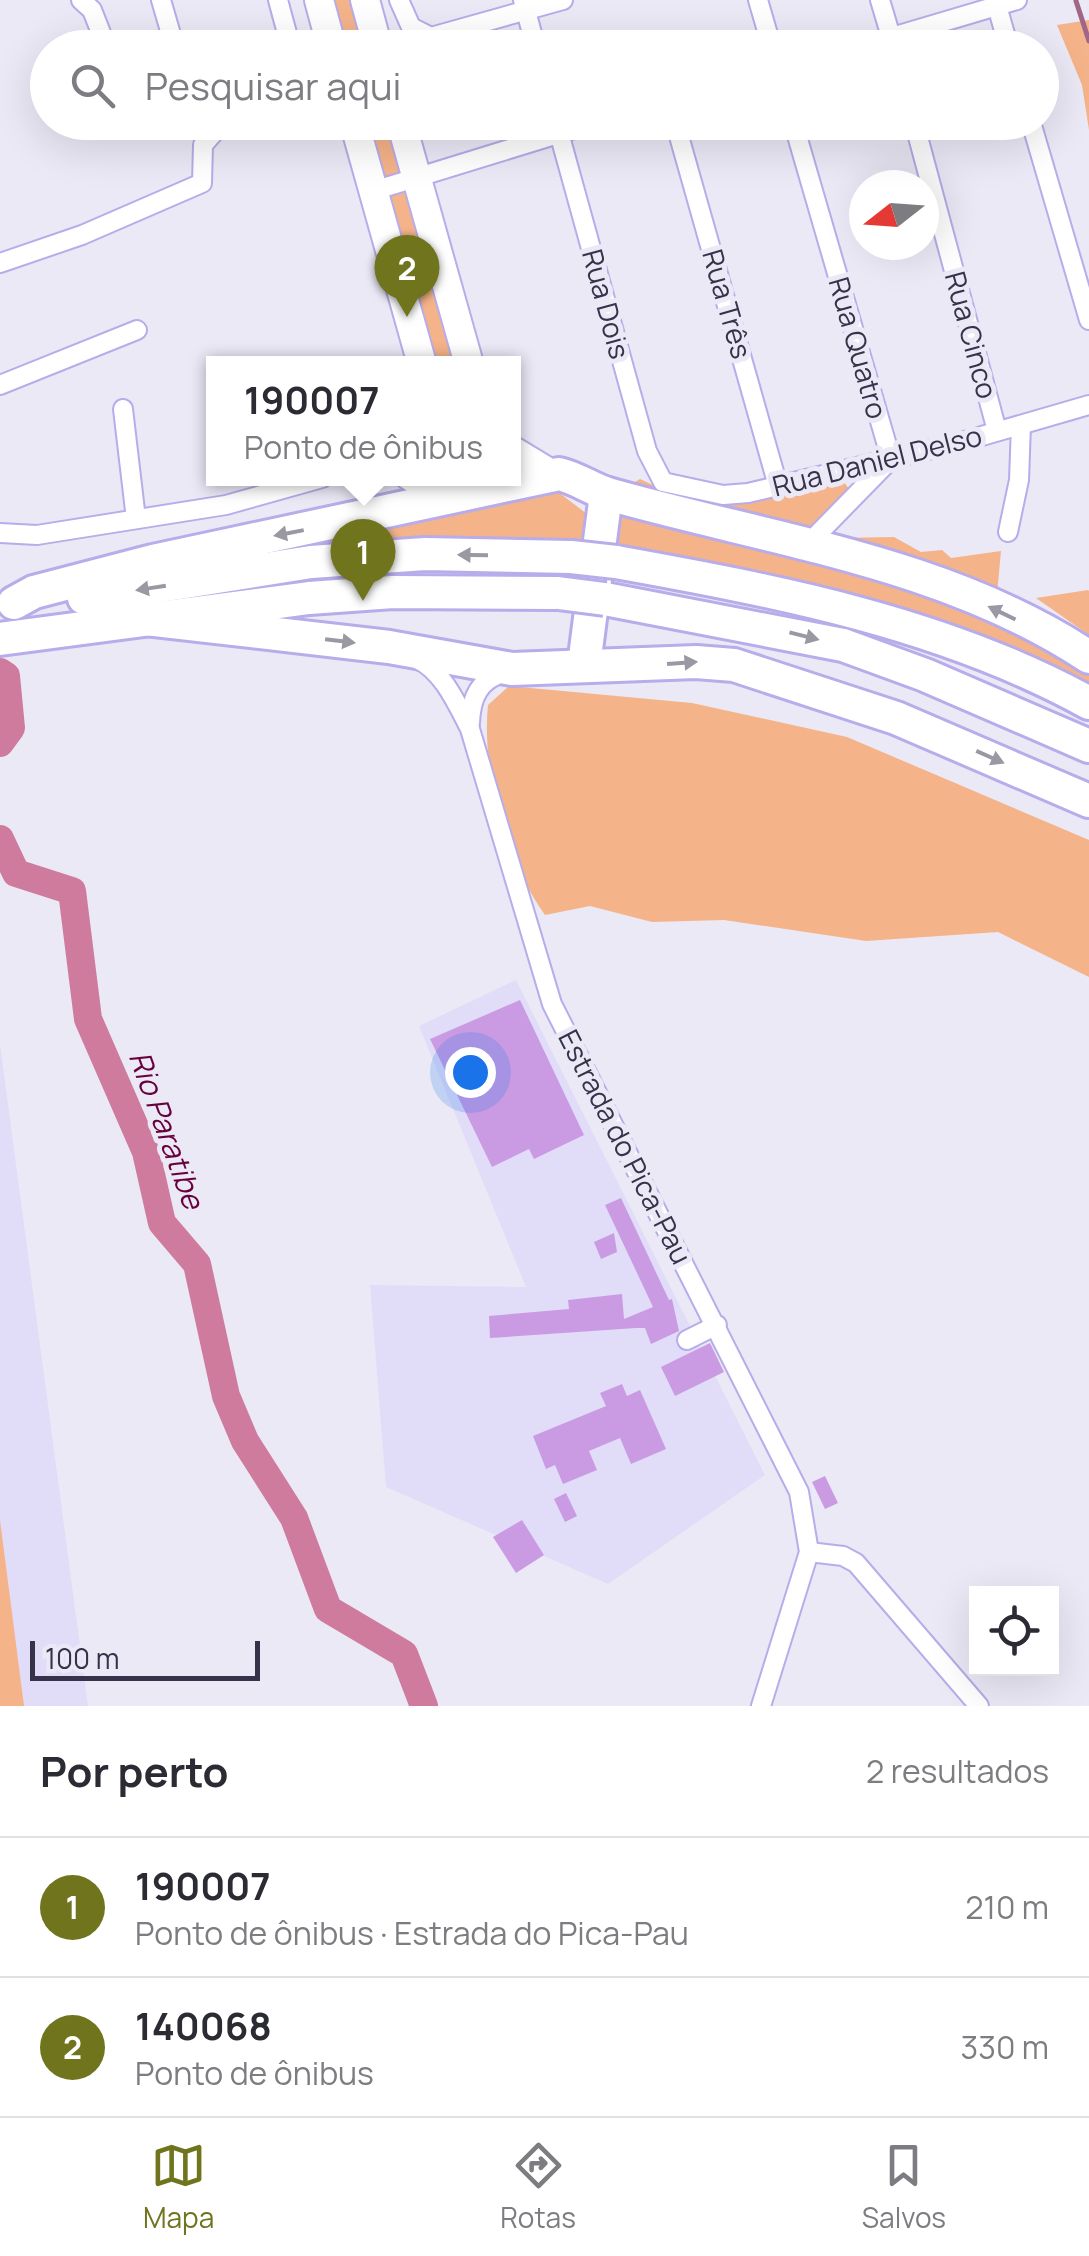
<!DOCTYPE html>
<html lang="pt">
<meta charset="utf-8">
<style>
:root{--surface:#fff;--page:#f2f2f3;--text:#2b2b33;--muted:#7c7c81;--line:#e1e1e2;--accent:#6f741d}
body{margin:0;font-family:Manrope,sans-serif;background:var(--page);color:var(--text)}
.controls{position:absolute;right:30px;bottom:30px;display:grid;overflow:hidden;border-radius:0px;box-shadow:0 10px 40px #0002}
.controls button{width:90px;height:90px;display:grid;place-items:center;padding:0;border:0;border-bottom:2px solid var(--line);background:var(--surface);color:var(--text);font:50px sans-serif}
.compass{position:absolute;left:849px;top:170px;width:90px;height:90px;border-radius:50%;background:var(--surface);box-shadow:0 10px 40px #0002;rotate:253deg}
.scale{position:absolute;left:30px;bottom:25px;width:230px;box-sizing:border-box;padding-left:10px;border:5px solid #37314a;border-top:0;font-size:28px;line-height:35px;white-space:nowrap;color:#37314a;-webkit-text-stroke:8px #ebe9f6;paint-order:stroke}
.you{position:absolute;left:470px;top:1072px;width:35px;height:35px;margin:-25px;border:8px solid #fff;border-radius:50%;background:#1a73e8;box-shadow:0 0 0 15px #1a73e833}
.badge{display:grid;place-items:center;width:65px;height:65px;border-radius:50%;background:var(--accent);color:#fff;font-size:32px;font-weight:700}
.pin{position:absolute;translate:-50% -82px;filter:drop-shadow(0 2px 5px #0008)}
.pin::after{content:'';position:absolute;top:52px;width:35px;height:30px;background:inherit;clip-path:polygon(0 0,100% 0,50% 100%)}
.popup{position:absolute;left:206px;top:356px;width:315px;height:130px;box-sizing:border-box;display:grid;place-content:center;border-radius:0px;background:var(--surface);filter:drop-shadow(0 2px 8px #0005);font-size:32px;white-space:nowrap;color:var(--muted)}
.popup b{font-size:38px;color:var(--text)}
.popup::after{content:'';position:absolute;left:50%;top:100%;margin-left:-20px;border:20px solid transparent;border-top-color:var(--surface)}
.list{margin:0;padding:0;list-style:none}
h2{display:flex;justify-content:space-between;align-items:center;height:130px;margin:0;padding:0 40px;font-size:42px}
h2 small{font-size:32px;font-weight:400;color:var(--muted)}
.list li{display:grid;grid-template-columns:65px 1fr auto;gap:30px;align-items:center;box-sizing:border-box;height:140px;padding:0 40px;border-top:2px solid var(--line)}
.list b{display:block;font-size:38px;white-space:nowrap}
.list p{margin:0;font-size:32px;white-space:nowrap;color:var(--muted)}
.list em{font-size:32px;font-style:normal;color:var(--muted)}
.icon{flex:none;width:55px;height:55px;fill:none;stroke:currentColor;stroke-width:2;stroke-linecap:round;stroke-linejoin:round}
.map{position:relative;flex:none;width:1089px;height:1706px;overflow:hidden}
.search{position:absolute;background:var(--surface);box-shadow:0 10px 40px #0002;left:30px;right:30px;top:30px;height:110px;display:flex;align-items:center;gap:25px;box-sizing:border-box;padding:0 35px;border-radius:55px;color:var(--muted);font-size:38px}
.sheet{height:410px;background:var(--surface)}
nav{display:flex;justify-content:space-around;align-items:center;box-sizing:border-box;height:140px;border-top:2px solid var(--line);background:var(--surface);font-size:28px;color:var(--muted)}
nav a{display:grid;justify-items:center;gap:5px}
nav .on{color:var(--accent)}
.map>svg:first-child{display:block}
.built{fill:#e1ddf9}
.green{fill:#f5b389}
.lines{fill:none;stroke-linecap:round;stroke-linejoin:round}
.stream{stroke:#a16585;stroke-width:5}
.river{stroke:#ce7b9e;stroke-width:28}
.building{fill:#ca9be3}
.street-casing{stroke:#b8acea;stroke-width:22}
.primary-casing{stroke:#b8acea;stroke-width:32}
.highway-casing{stroke:#b8acea;stroke-width:38}
.street{stroke:#fff;stroke-width:18}
.primary{stroke:#fff;stroke-width:28}
.highway{stroke:#fff;stroke-width:32}
.highway-bridge-casing{stroke:#b8acea;stroke-width:38;stroke-linecap:butt}
.highway-bridge{stroke:#fff;stroke-width:32}
.oneway{fill:#9b98a4}
.labels{text-anchor:middle;stroke-width:10;stroke-linejoin:round;paint-order:stroke}
.street-label{font-size:28px;fill:#37314a;stroke:#ebe9f6}
.water-label{font-size:30px;font-style:italic;fill:#68003d;stroke:#ebe9f6}
</style>
<div class="map">
<svg width="1089" height="1706" viewBox="0 0 1089 1706">
<rect width="100%" height="100%" fill="#ebe9f6"/>
<g class="built">
<polygon points="516,980 765,1475 608,1584 386,1487 370,1285 526,1287 419,1026"/>
<polygon points="0,1044 88,1706 0,1706"/>
</g>
<g class="green">
<polygon points="324,0 359,0 373,47 337,47"/>
<polygon points="1089,20 1089,130 1082,85 1057,25"/>
<polygon points="358,123 395,123 465,363 426,363"/>
<polygon points="640,479 694,504 725,506 844,482 849,489 806,537 594,509 565,484 625,488"/>
<polygon points="549,485 587,514 582,549 109,576"/>
<polygon points="635,511 980,609 1089,664 1089,693 607,548 616,518"/>
<polygon points="894,537 921,552 942,550 951,558 1001,551 997,595 837,538"/>
<polygon points="1089,591 1089,635 1036,598 1088,590"/>
<path d="M509,686l183,17 155,34 242,103v137l-91,-45 -132,9 -142,-21 -72,2 -62,-16 -45,9c-38,-53 -64,-145 -57,-210z"/>
<polygon points="0,1520 24,1706 0,1706"/>
</g>
<g class="lines">
<polyline class="stream" points="1076,1 1089,41"/>
<g class="river">
<polyline points="0,672 6,676 11,728 0,743"/>
<polyline points="0,839 16,873 72,891 88,1019 146,1152 162,1223 197,1264 226,1396 245,1441 294,1518 328,1609 404,1654 424,1706"/>
</g>
</g>
<g class="building">
<polygon points="520,1000 584,1135 534,1159 529,1149 492,1167 430,1039"/>
<polygon points="621,1198 669,1300 672,1299 679,1331 651,1344 645,1328 636,1328 490,1338 489,1316 569,1309 568,1300 622,1294 624,1319 653,1307 605,1205"/>
<polygon points="614,1233 617,1252 601,1259 594,1242"/>
<polygon points="710,1343 724,1372 675,1396 661,1367"/>
<polygon points="622,1384 627,1396 640,1390 666,1449 631,1464 620,1438 589,1451 597,1470 563,1484 555,1465 546,1469 533,1436 606,1406 600,1393"/>
<polygon points="825,1476 838,1503 825,1509 812,1482"/>
<polygon points="566,1493 577,1516 565,1522 554,1499"/>
<polygon points="522,1520 544,1555 516,1573 493,1537"/>
</g>
<g class="lines">
<g class="street-casing">
<g id="street">
<polyline points="81,0 92,10 107,48"/>
<polyline points="161,0 175,48"/>
<polyline points="278,0 291,48"/>
<polyline points="399,0 411,27 431,37 563,0"/>
<polyline points="523,0 536,48"/>
<polyline points="758,0 772,48"/>
<polyline points="880,0 894,47"/>
<polyline points="997,6 1009,48"/>
<polyline points="855,48 1017,0"/>
<polyline points="556,122 647,451 663,482 723,495 748,493 961,442 1089,405"/>
<polyline points="675,122 778,486"/>
<polyline points="793,122 891,459 807,545"/>
<polyline points="914,122 997,431"/>
<polyline points="1031,122 1089,320"/>
<polyline points="373,191 597,122"/>
<polyline points="0,263 82,235 202,183 203,145 223,122"/>
<polyline points="0,385 137,330"/>
<polyline points="123,409 136,519"/>
<polyline points="404,478 425,491"/>
<polyline points="1008,532 1019,480 1021,425"/>
<polyline points="0,533 37,535 226,505 322,478"/>
<path d="M417,659c26,12 40,45 53,70l82,275 247,488 10,60 -48,154"/>
<path d="M470,723c1,-26 9,-43 35,-51"/>
<polyline points="687,1340 717,1325"/>
<polyline points="809,1552 843,1556 856,1563 979,1706"/>
</g>
</g>
<g class="primary-casing">
<g id="primary">
<polyline points="319,0 332,48"/>
<polyline points="365,0 378,48"/>
<polyline points="354,122 422,364"/>
<polyline points="401,122 469,364"/>
<polyline points="513,451 551,474"/>
</g>
</g>
<g class="highway-casing">
<g id="highway">
<path d="M616,562c161,29 328,61 473,141"/>
<polyline points="84,598 311,562 425,554 571,557"/>
<polyline points="605,599 843,645 925,675 1089,746"/>
<path d="M14,603l20,-11 119,-31 406,-87c18,4 32,15 49,20 162,46 338,68 481,163"/>
<polyline points="146,619 389,647 512,669 696,662 734,665 896,718 1089,801"/>
<polyline points="0,639 309,598 393,592 558,593"/>
<polyline points="584,665 606,494"/>
</g>
</g>
<use href="#street" class="street"/>
<use href="#primary" class="primary"/>
<use href="#highway" class="highway"/>
<g class="highway-bridge-casing">
<g id="highway-bridge">
<polyline points="571,557 616,562"/>
<polyline points="558,593 605,599"/>
</g>
</g>
<use href="#highway-bridge" class="highway-bridge"/>
</g>
<defs><path id="oneway-solid" d="M-6-.8H1V-3.2L6.5 0L1 3.2V.8H-6Z" transform="scale(2.5)"/></defs>
<g class="oneway">
<use href="#oneway-solid" transform="translate(289 533) rotate(169)"/>
<use href="#oneway-solid" transform="translate(473 555) rotate(-179)"/>
<use href="#oneway-solid" transform="translate(151 588) rotate(171)"/>
<use href="#oneway-solid" transform="translate(1002 613) rotate(-154)"/>
<use href="#oneway-solid" transform="translate(804 636) rotate(14)"/>
<use href="#oneway-solid" transform="translate(340 641) rotate(7)"/>
<use href="#oneway-solid" transform="translate(682 663) rotate(-4)"/>
<use href="#oneway-solid" transform="translate(990 757) rotate(24)"/>
</g>
<g class="labels">
<g class="street-label">
<text transform="translate(606 304) rotate(75)" y="10">Rua Dois</text>
<text transform="translate(727 304) rotate(74)" y="10">Rua Três</text>
<text transform="translate(971 335) rotate(75)" y="10">Rua Cinco</text>
<text transform="translate(858 348) rotate(74)" y="10">Rua Quatro</text>
<text transform="translate(877 461) rotate(-14)" y="10">Rua Daniel Delso</text>
<text transform="translate(625 1147) rotate(63)" y="10">Estrada do Pica-Pau</text>
</g>
<g class="water-label">
<text transform="translate(166 1130) rotate(70)" y="10">Rio Paratibe</text>
</g>
</g>
</svg>
<div class="controls">
<button><svg class="icon" aria-label="locate" viewBox="0 0 24 24"><circle cx="12" cy="12" r="6"/><path d="M12 2v4M12 18v4M2 12h4M18 12h4"/></svg></button>
</div>
<svg class="compass" viewBox="-18 -18 36 36"><path d="M0-13l5 13h-10z" fill="#e53935"/><path d="M0 13l5-13h-10z" fill="#7c7c81"/></svg>
<div class="scale">100 m</div>
<div class="you"></div>
<div class="pin badge" style="left:363px;top:601px">1</div>
<div class="popup"><b>190007</b>Ponto de ônibus</div>
<div class="pin badge" style="left:407px;top:317px">2</div>
<div class="search"><svg class="icon" aria-label="search" viewBox="0 0 24 24"><circle cx="10" cy="10" r="6"/><path d="M15 15l6 6"/></svg>Pesquisar aqui</div>
</div>
<section class="sheet">
<h2>Por perto<small>2 resultados</small></h2>
<ul class="list">
<li><span class="badge">1</span><div><b>190007</b><p>Ponto de ônibus · Estrada do Pica-Pau</p></div><em>210 m</em></li>
<li><span class="badge">2</span><div><b>140068</b><p>Ponto de ônibus</p></div><em>330 m</em></li>
</ul>
</section>
<nav>
<a class="on"><svg class="icon" aria-label="map" viewBox="0 0 24 24"><path d="M3 6l6-2 6 2 6-2v14l-6 2-6-2-6 2zM9 4v14M15 6v14"/></svg>Mapa</a>
<a><svg class="icon" aria-label="directions" viewBox="0 0 24 24"><path d="M12 3l9 9-9 9-9-9zM9 14v-3h6M13 9l2 2-2 2"/></svg>Rotas</a>
<a><svg class="icon" aria-label="saved" viewBox="0 0 24 24"><path d="M7 4h10v16l-5-4-5 4z"/></svg>Salvos</a>
</nav>
